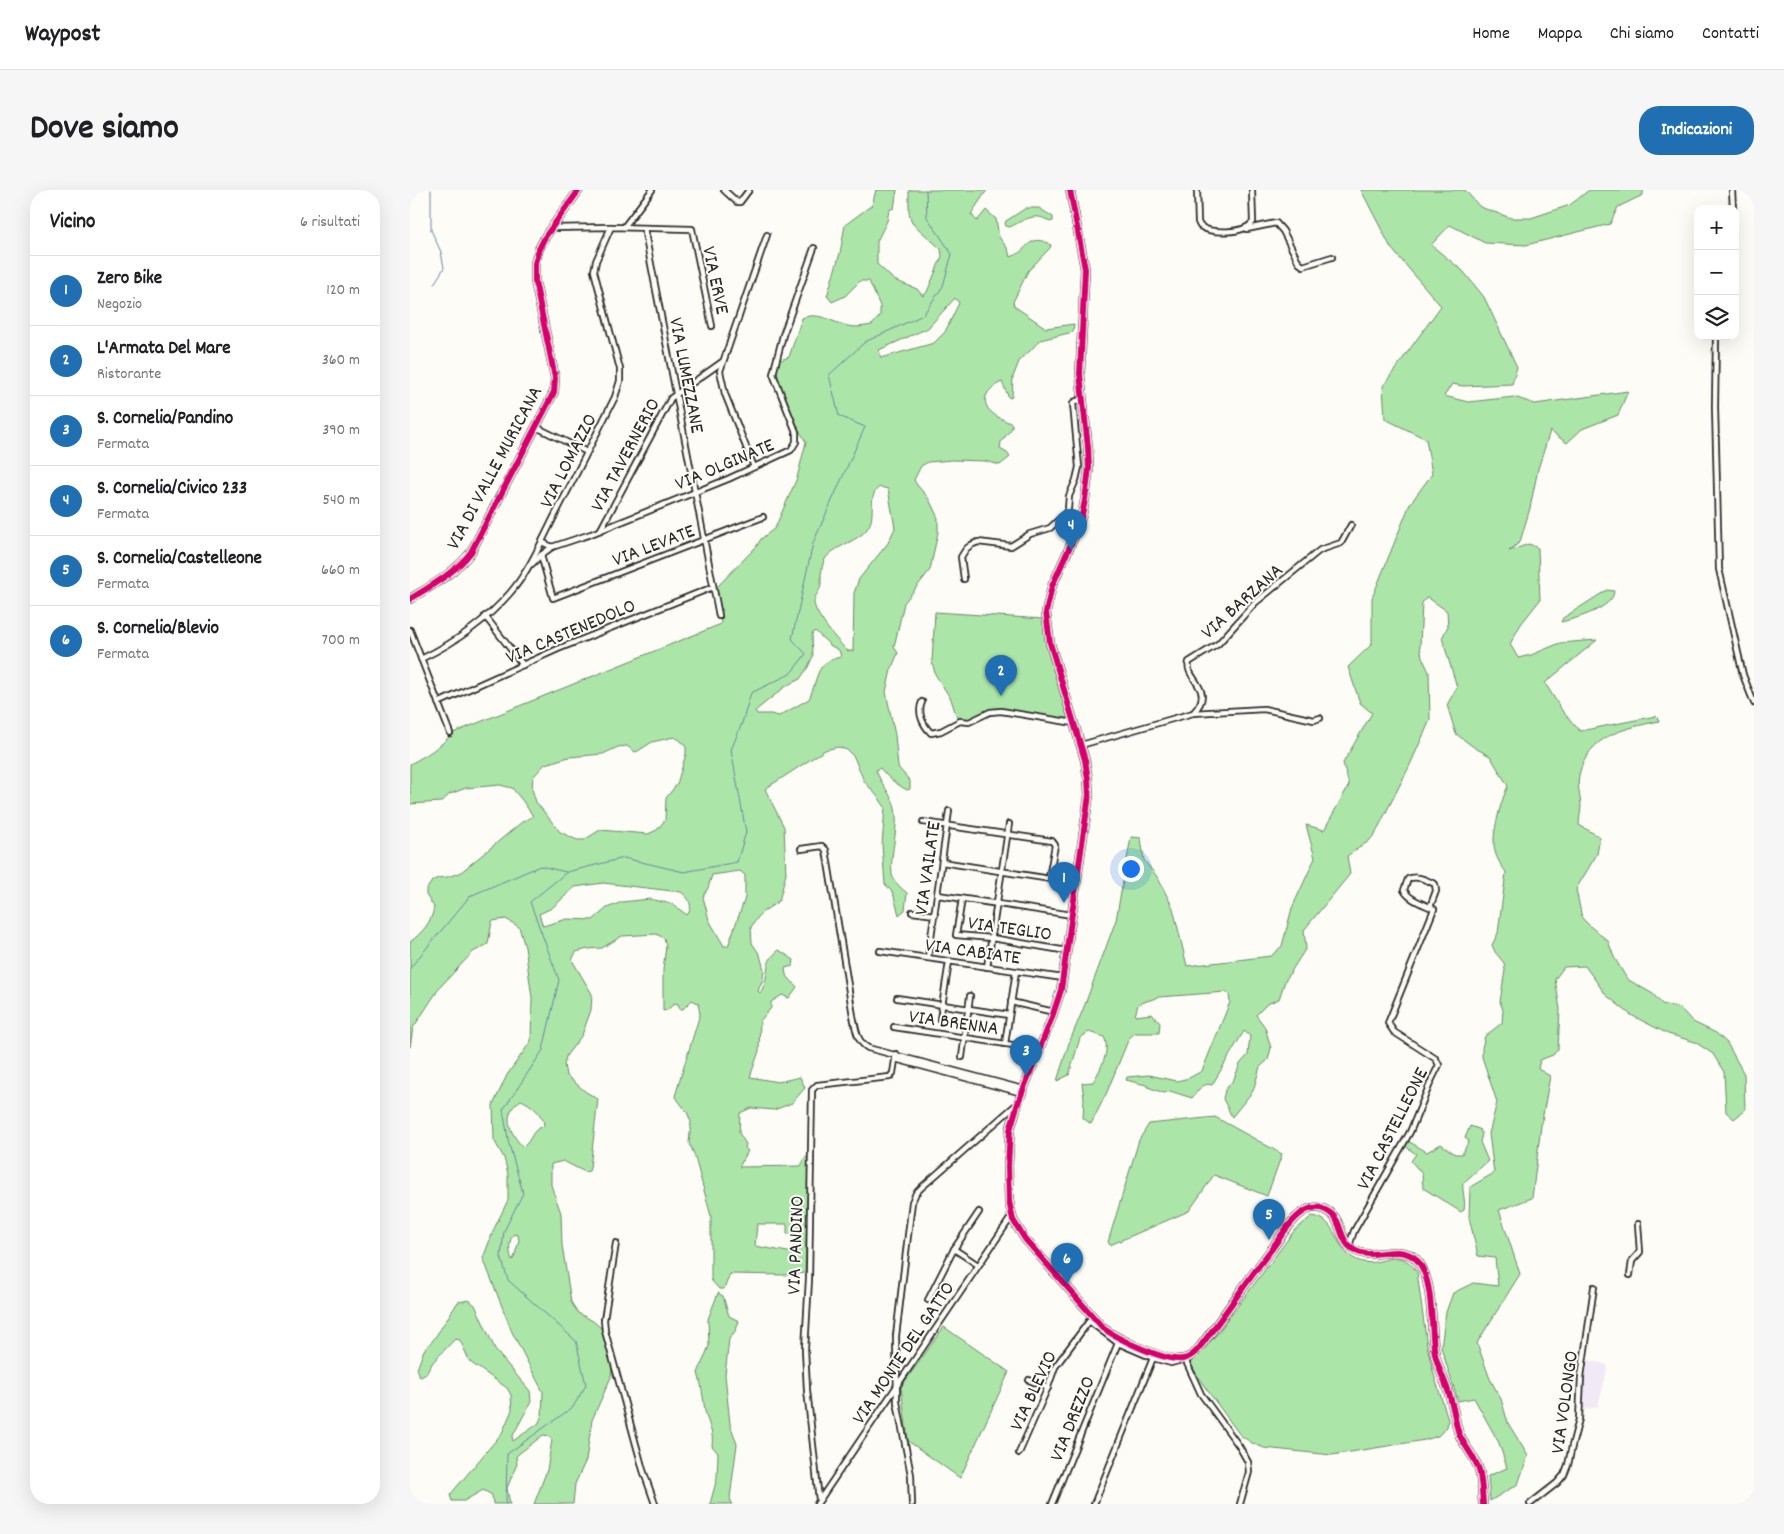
<!DOCTYPE html>
<html lang="it">
<meta charset="utf-8">
<style>
:root{--surface:#fff;--page:#f6f6f6;--text:#202124;--muted:#757577;--line:#e0e0e0;--accent:#1f6fb2}
body{margin:0;font-family:Dekko,sans-serif;background:var(--page);color:var(--text)}
.controls{position:absolute;right:15px;top:15px;display:grid;overflow:hidden;border-radius:10px;box-shadow:0 5px 20px #0002}
.controls button{width:45px;height:45px;display:grid;place-items:center;padding:0;border:0;border-bottom:1px solid var(--line);background:var(--surface);color:var(--text);font:25px sans-serif}
.you{position:absolute;left:720px;top:678px;width:18px;height:18px;margin:-12px;border:4px solid #fff;border-radius:50%;background:#1a73e8;box-shadow:0 0 0 8px #1a73e833}
.badge{display:grid;place-items:center;width:32px;height:32px;border-radius:50%;background:var(--accent);color:#fff;font-size:16px;font-weight:700}
.pin{position:absolute;translate:-50% -41px;filter:drop-shadow(0 1px 2px #0008)}
.pin::after{content:'';position:absolute;top:26px;width:18px;height:15px;background:inherit;clip-path:polygon(0 0,100% 0,50% 100%)}
.list{margin:0;padding:0;list-style:none}
h2{display:flex;justify-content:space-between;align-items:center;height:65px;margin:0;padding:0 20px;font-size:21px}
h2 small{font-size:16px;font-weight:400;color:var(--muted)}
.list li{display:grid;grid-template-columns:32px 1fr auto;gap:15px;align-items:center;box-sizing:border-box;height:70px;padding:0 20px;border-top:1px solid var(--line)}
.list b{display:block;font-size:19px;white-space:nowrap}
.list p{margin:0;font-size:16px;white-space:nowrap;color:var(--muted)}
.list em{font-size:16px;font-style:normal;color:var(--muted)}
.icon{flex:none;width:28px;height:28px;fill:none;stroke:currentColor;stroke-width:2;stroke-linecap:round;stroke-linejoin:round}
.map{position:relative;flex:none;width:1344px;height:1314px;overflow:hidden;border-radius:20px}
header{display:flex;align-items:center;gap:30px;box-sizing:border-box;height:70px;padding:0 25px;background:var(--surface);border-bottom:1px solid var(--line)}
header strong{font-size:24px}
nav{display:flex;gap:28px;margin-inline-start:auto;font-size:18px}
.intro{display:flex;align-items:center;justify-content:space-between;box-sizing:border-box;height:120px;padding:0 30px}
h1{margin:0;font-size:35px}
.button{padding:12px 22px;border-radius:20px;background:var(--accent);color:#fff;font-size:18px;font-weight:700}
main{display:flex;gap:30px;padding:0 30px}
aside{flex:1;background:var(--surface);border-radius:20px;box-shadow:0 5px 20px #0002}
.map>svg:first-child{display:block}
.built{fill:#f1eaf6}
.green{fill:#ace5a8;stroke:#6c886a;fill-rule:evenodd}
.lines{fill:none;stroke-linecap:round;stroke-linejoin:round}
.stream{stroke:#6a86a1;stroke-width:1}
.street-casing{stroke:#2b2b2b;stroke-width:8}
.secondary-casing{stroke:#2b2b2b;stroke-width:10}
.street{stroke:#fdfcf7;stroke-width:4.5}
.secondary{stroke:#fdfcf7;stroke-width:6}
.cycleway-casing{stroke:#fdfcf7;stroke-width:9}
.cycleway{stroke:#d6006c;stroke-width:6}
.labels{text-anchor:middle;stroke-width:4;stroke-linejoin:round;paint-order:stroke}
.street-label{font-size:20px;fill:#2b2b2b;stroke:#fdfcf7}
</style>
<header>
<strong>Waypost</strong>
<nav><a>Home</a><a>Mappa</a><a>Chi siamo</a><a>Contatti</a></nav>
</header>
<div class="intro"><h1>Dove siamo</h1><a class="button">Indicazioni</a></div>
<main>
<aside>
<h2>Vicino<small>6 risultati</small></h2>
<ul class="list">
<li><span class="badge">1</span><div><b>Zero Bike</b><p>Negozio</p></div><em>120 m</em></li>
<li><span class="badge">2</span><div><b>L'Armata Del Mare</b><p>Ristorante</p></div><em>360 m</em></li>
<li><span class="badge">3</span><div><b>S. Cornelia/Pandino</b><p>Fermata</p></div><em>390 m</em></li>
<li><span class="badge">4</span><div><b>S. Cornelia/Civico 233</b><p>Fermata</p></div><em>540 m</em></li>
<li><span class="badge">5</span><div><b>S. Cornelia/Castelleone</b><p>Fermata</p></div><em>660 m</em></li>
<li><span class="badge">6</span><div><b>S. Cornelia/Blevio</b><p>Fermata</p></div><em>700 m</em></li>
</ul>
</aside>
<div class="map">
<svg width="1344" height="1314" viewBox="0 0 1344 1314">
<rect width="100%" height="100%" fill="#fdfcf7"/>
<filter id="ink" filterUnits="userSpaceOnUse"><feTurbulence type="fractalNoise" baseFrequency=".02" numOctaves="2"/><feDisplacementMap in="SourceGraphic" scale="10" xChannelSelector="R" yChannelSelector="G"/><feConvolveMatrix kernelMatrix="1 2 1 2 8 2 1 2 1" color-interpolation-filters="sRGB"/></filter>
<g filter="url(#ink)">
<polygon class="built" points="1176,1169 1198,1175 1188,1217 1172,1220 1171,1203"/>
<g class="green">
<path d="M466,0h21l-3,18 -5,2 -2,11 -10,20v23l17,16 23,9 6,7 4,-4 15,-36 -1,-7 -29,-26 -3,-10v-23h78l-16,24 6,7 9,-11 10,9 3,18 9,12 2,8c18,-4 18,-26 41,-12l-1,3 -22,23 -15,31 1,4 32,22 28,-4 -1,8 -33,8 -10,11 -10,8 -7,18 -1,20 -3,1 -7,-16c-12,5 -24,17 -11,30 5,5 14,8 21,12v4l-11,14 -1,7 7,4 3,4 -10,8 -15,-4 -33,-1 -24,2 -7,4 -7,14 3,5 12,14 9,19v14l-8,38 -26,33 -10,44 4,6 -7,17 -5,22 9,43 3,32 12,14v8l-3,1c-11,-6 -19,-12 -27,-22l-4,2c4,12 15,25 18,34 7,22 -5,49 -2,71 2,7 9,13 15,18l-2,17 -6,5 -6,-22 -8,-9 -3,-39 3,-38 -7,-10 -14,-16 -10,-24 -7,-7 -9,-3 -13,3 -60,39 19,38 2,47 -7,27 -18,12 -10,14 1,16 8,12 4,15 -1,9 -5,12 2,2c2,-3 4,-7 5,-11 4,-15 0,-21 14,-32l15,10 -1,6 -8,2 1,7 11,12 -8,11 -7,-3 -11,7v6l-11,13 -1,30 -9,26 28,5 22,-5 5,11 -13,15 -18,7 -23,-2 -11,5 -1,20 7,11 -1,4 3,3 -9,16 62,-1 4,-8 4,-1 -4,116 -21,2 -54,-1 -6,15h-5l-8,-9v-64l-17,-62 -5,-11 2,-21 -4,-10 -12,-16 25,-82 -2,-11 -6,-3 -9,9h-3l-2,-5 -3,-1 -8,7 -4,1v-41l3,-24 -2,-8 -8,-4 -34,2 -20,12 -14,1 -12,3 -4,8 20,34 -1,16 -9,25 -16,21 -2,9 2,10 20,17 12,7 -8,69 -1,3 -4,1 -22,-11 -12,3v21l10,28 1,32 9,57 7,11 15,8 8,7 11,38 -1,11 -19,43 -6,40 -11,24 -2,20h-39l13,-34 5,-30 -3,-4 -6,-1 -27,21 1,8 -10,24 3,16h-17l-1,-9 -9,-5 -19,11h-12l-2,-6 52,-62 10,-23 -1,-15 -4,-7 -37,-26 -10,-22 -5,-1 -22,23 -7,12 -5,3 -2,-1 -2,-7 7,-19 10,-11 24,-37 11,-2 6,5 21,46 34,40 1,11 -19,35 1,4 25,-17 4,-8 1,-24 -31,-60 -29,-74 11,-29 14,-29v-26l-4,-16 -10,-18 -1,-35 14,-30 24,-34 1,-43 -7,-51 -6,-20 -13,-8 -14,2 -4,23 -15,8 -33,35 -27,41 -3,19v-105c12,-9 22,-20 24,-35l-8,-12v-5l6,-9 6,-3 9,-1 13,-4 62,-51 11,-6 -11,-16 -10,-12 -12,-3 -34,3 -16,6 -9,8 -31,2v-40c17,-9 30,-17 43,-31l268,-109 -5,-36 40,-41 5,-8 14,-11 22,-50 9,-36 -7,-12 -21,-52 -1,-8 1,-9 11,-4 13,-39c18,-7 30,5 46,8 7,2 17,0 24,-1l8,-9v-10l-11,-25h-9l-15,15 -13,6 -5,-6 13,-43 5,-28 27,-20zM545,108l4,5 -14,29 -11,11 -53,15 -2,-8 49,-22zM470,297l8,2 7,39 -7,15 -29,36 -5,14 -1,58h-5c-9,-8 -35,-38 -34,-50 1,-6 7,-11 7,-18 0,-11 0,-24 11,-31 12,-9 30,-13 37,-26 7,-12 -2,-32 11,-39zM405,441l16,15 8,4 2,7c-27,5 -22,21 -32,42l-30,17 -8,-2h-14l-2,-3 31,-25 14,-7 8,-12 5,-11 -1,-22zM264,547l6,3 6,7v7l-9,30 -11,14 -1,22 -8,10 -9,4 -48,-4 -16,10h-7l-17,-8 -24,-30 -4,-13 1,-12 12,-13 24,-7 34,-3 15,-7 9,-1 8,6 3,-1 14,-9zM330,681l5,4v23l-17,48h-4l-15,-26 -6,-23 5,-9 4,-13zM193,693l78,9c8,6 13,14 6,23l-15,-11 -22,-5 -28,3 -15,6 -14,12 -26,-1 -24,7 -4,-12 13,-6 23,-21zM111,910c10,4 23,15 23,26 -14,4 -11,14 -21,21 -14,-14 -22,-34 -2,-47zM347,1034h30v10l9,2 -3,17 -38,-7zM104,1044l4,1 1,5 -5,18 -2,2c-3,-8 -4,-20 2,-26z"/>
<path d="M951,0h104l15,17 31,11h20l39,-13 19,-15h54v5l-25,12 -8,17 -84,21 -41,-2 -35,-18 -19,20 32,26 21,26 33,70 -5,17 -49,2 -11,-2 -8,12 24,6 46,-5 21,7 93,-13 -10,24 -36,14 -15,14 -17,-12 -12,38 -8,39 -10,34 -11,9 20,-7 9,4 2,52 -19,24 -11,20 8,14 13,-3 29,-12 37,-3 -52,43 18,29 17,19 76,-15 3,5c-35,8 -70,13 -80,54 -2,11 1,20 2,30 0,7 -2,13 -2,20l21,12 -3,17 -21,35 6,29 9,9 17,14 6,16 13,22 26,15 9,10 19,5 12,13 23,11 11,10 17,31 1,36 -11,9 -8,-7 -2,-40 -11,-18 -18,-12 -27,-8 -37,-19 -25,-20 -21,-29 -21,1 -9,12 5,30 -2,40 -5,6 -13,5 -2,9 12,7 -9,50 -9,72 -33,12 21,64 -43,69 13,36 11,20 7,24 20,33 -10,28 -28,17 -2,-25 19,-8 -8,-25 -25,-45 -16,3 -17,-54 5,-35 7,-19 20,-10 25,3 -3,-28 -17,-2 -9,-39 1,-30 24,-14 -5,-39 8,-32 -15,-45v-9l3,-12 17,-13 1,-13 -3,-8 5,-32 -1,-7 -9,-11 -3,-7 6,-12 8,-61c-7,-9 -12,-18 -12,-29 -1,-13 8,-45 14,-57l-18,-30 -15,-8 -19,-14 -9,-29 10,-18 -15,-49 6,-12 -1,-15 -20,-14 -5,6 -2,43 2,11 7,15 1,48 -21,47 -34,67 -6,7 -22,15 3,18 -46,56 2,18 -21,33 -6,18 -12,5 -11,11 9,12 6,21 -3,12 -8,7 -7,24 -21,26 -9,-18 2,-9 9,-11 6,-15 8,-9 2,-19 -6,-5 -32,54c-10,-3 -14,6 -20,13l-22,-7 -6,2 -14,-5 -4,-3 -20,-5 1,-3 22,-2 28,6 12,-3 13,-7 28,-69 -1,-7 -3,-3 -67,5 -21,7 -3,12 17,-2 8,9 -1,10h-24l-6,5 -22,54 -16,32 -8,-6 1,-19 -2,-16 11,-1c7,-12 18,-31 11,-45l-15,-5 -9,6 -11,37 -12,6 12,-38 15,-36 32,-87 15,-83 10,1 3,22 14,18 15,30 14,58 84,-10 11,-10 10,-38 23,-50 -9,-33 18,5 25,-45 -6,-22 29,-50 -12,-10 -12,-36 24,-23v-46l38,-94 22,-30 -6,-35 -41,-20 -2,-33 58,-80 -50,-58z"/>
<path d="M616,18h13l14,9v4l-3,1c-14,-11 -26,-2 -40,5l-4,-1 -1,-2 1,-3z"/>
<path d="M1197,400l7,1c0,17 -39,28 -53,31l2,-4z"/>
<path d="M525,422l108,7c2,34 17,68 27,101l-64,-11h-11l-26,11 -8,-1 -5,-4 -5,-16 -16,-25 -3,-13z"/>
<polygon points="805,927 872,964 857,1006 804,985 779,1021 700,1055 698,1052 729,950 739,934"/>
<path d="M1060,936l9,3 3,5 -2,8 8,19 -25,22c-1,9 3,18 1,27l-3,2 -38,-24 -1,-14 -11,-13 5,-7 -11,-8 3,-5 19,11 14,-8 14,10h7l7,-13 -4,-3z"/>
<path d="M902,1026c27,3 20,33 45,44 23,11 41,-18 60,12l10,74 7,29 14,44 -1,8 -9,9 -13,4 -93,15 -68,-7 -12,-5 -12,-8 -38,-52 -12,-20 27,-29 77,-103z"/>
<path d="M308,1103l5,3 6,20 10,5 -3,9 -7,9 -4,36 5,49 7,20 -7,54 2,6h-22l7,-26 1,-25 -6,-7c2,-15 -4,-21 -7,-35 -2,-13 -3,-26 -7,-38l11,-27 -1,-27z"/>
<polygon points="534,1137 599,1182 550,1288 498,1251 491,1197"/>
</g>
<g class="lines">
<g class="stream">
<polyline points="21,0 21,40 31,62 34,78 24,94"/>
<polyline points="0,778 60,706 130,676 156,682"/>
<polyline points="96,1314 97,1264 163,1217 176,1195 166,1151 98,1090 91,1067 94,1041 113,1003 99,954 93,920 133,860 149,790 120,712 157,682 214,668 274,682 327,672 336,642 321,560 332,533 341,503 380,484 396,464 382,449 403,353 455,237 429,226 419,185 455,152 513,125 533,96 542,64 517,27 516,0"/>
</g>
<g class="street-casing">
<g id="street">
<polyline points="314,0 327,12 330,12 339,0"/>
<path d="M787,0l1,32 2,4c11,8 44,8 53,-4l-1,-32"/>
<polyline points="1322,0 1323,19"/>
<polyline points="214,37 242,0"/>
<polyline points="141,38 201,37 282,39 302,136"/>
<polyline points="234,38 309,426"/>
<polyline points="837,39 866,33 873,41 889,73 893,76 922,67"/>
<polyline points="1306,146 1305,217 1309,379 1333,485 1344,513"/>
<polyline points="126,237 177,262"/>
<polyline points="344,277 315,204 310,181 357,45"/>
<polyline points="191,339 261,208 312,172"/>
<polyline points="132,352 142,357 181,344 318,289 381,260 386,252 386,242 363,184 373,145 404,58"/>
<polyline points="131,365 143,408 353,327"/>
<polyline points="122,374 131,365 142,357"/>
<polyline points="554,389 551,367 556,359 561,355 568,352 601,356 620,344 640,338 655,324 658,319 659,306 666,290 669,277 663,214 664,212 672,209"/>
<polyline points="75,426 113,475"/>
<polyline points="0,440 40,543"/>
<path d="M11,469c33,-16 65,-38 89,-66 19,-22 31,-50 44,-76 21,-40 41,-80 61,-120l5,-16v-12l-26,-98 2,-10 15,-34"/>
<path d="M512,512c-5,11 1,23 9,31l10,-2 19,-10 9,1 21,-10 11,-1 73,12"/>
<polyline points="28,513 148,459 303,397"/>
<polyline points="783,523 854,519 904,530 910,528"/>
<path d="M671,555l112,-32c24,-24 -9,-34 -4,-51l29,-18 37,-41 65,-53 21,-7 10,-18"/>
<polyline points="513,632 642,651 645,655 639,688"/>
<path d="M391,659l21,-3 4,4 27,166c3,12 3,25 15,32l155,41"/>
<polyline points="532,672 666,693"/>
<polyline points="528,705 662,725"/>
<polyline points="552,709 546,745 582,748 657,761"/>
<polyline points="502,722 525,725"/>
<polyline points="470,761 653,788"/>
<polyline points="518,768 539,621"/>
<polyline points="577,777 599,634"/>
<polyline points="487,808 599,825"/>
<polyline points="601,812 644,822"/>
<polyline points="530,829 539,772"/>
<polyline points="484,837 629,859"/>
<polyline points="595,854 606,781"/>
<polyline points="552,867 560,806"/>
<polyline points="485,869 612,903"/>
<polyline points="206,1053 194,1130 195,1141 233,1280 245,1314"/>
<path d="M939,1056l5,-15 56,-99 22,-53 7,-14 -3,-6 -42,-27 -6,-9 46,-114c-10,-5 -25,-9 -30,-19l4,-11c9,-4 18,1 27,5l1,7 -6,16"/>
<polyline points="544,1059 568,1075"/>
<polyline points="1220,1085 1222,1071 1230,1062 1228,1034"/>
<polyline points="518,1110 544,1059 569,1022"/>
<polyline points="679,1131 708,1153 743,1168 761,1173 775,1169 791,1204 829,1256 838,1272 839,1282 830,1314"/>
<polyline points="619,1190 638,1198"/>
<polyline points="609,1263 638,1197 645,1177 680,1130"/>
<polyline points="409,1310 397,1200 395,1159 399,1089 402,900 407,895 480,887 483,883 486,864"/>
<polyline points="407,1314 602,1026"/>
<polyline points="502,1314 501,1285 487,1212 486,1146 502,1012 506,1003 512,997 607,914"/>
<polyline points="642,1314 708,1153"/>
<polyline points="684,1314 743,1168"/>
<polyline points="1120,1314 1147,1293 1154,1285 1158,1275 1162,1256 1169,1229 1171,1187 1184,1097"/>
</g>
</g>
<g class="secondary-casing">
<g id="secondary">
<path d="M660,0l15,79 -5,105 8,73 1,21 -4,32 -3,15 -7,20 -23,51 -6,26 4,31 35,117 3,19 1,16 -28,195 -10,30 -33,83 -8,27 -2,36 1,35 4,19 12,19 78,89c14,11 63,34 80,31 7,-1 12,-6 16,-11 25,-32 47,-66 72,-98 9,-12 23,-36 38,-41 5,-2 10,-2 14,0 20,8 14,23 25,36 19,21 49,-4 68,14 19,19 14,70 19,95 3,15 11,28 15,43 4,12 5,25 9,37 5,11 14,21 19,33 4,11 4,25 5,37"/>
<path d="M0,409c21,-13 46,-27 61,-47l83,-160 1,-14 -20,-97v-18l4,-14 6,-12 34,-47"/>
</g>
</g>
<use href="#street" class="street"/>
<use href="#secondary" class="secondary"/>
<g class="cycleway-casing">
<g id="cycleway">
<path d="M660,0l15,79 -5,105 8,73 1,21 -4,32 -3,15 -7,20 -23,51 -6,26 4,31 35,117 3,19 1,16 -28,195 -10,30 -33,83 -8,27 -2,36 1,35 4,19 12,19 78,89c14,11 63,34 80,31 7,-1 12,-6 16,-11 25,-32 47,-66 72,-98 9,-12 23,-36 38,-41 5,-2 10,-2 14,0 20,8 14,23 25,36 19,21 49,-4 68,14 19,19 14,70 19,95 3,15 11,28 15,43 4,12 5,25 9,37 5,11 14,21 19,33 4,11 4,25 5,37"/>
<path d="M0,409c21,-13 46,-27 61,-47l83,-160 1,-14 -20,-97v-18l4,-14 6,-12 34,-47"/>
</g>
</g>
<use href="#cycleway" class="cycleway"/>
</g>
</g>
<g class="labels">
<g class="street-label">
<text transform="translate(307 90) rotate(78)" y="7">VIA ERVE</text>
<text transform="translate(278 185) rotate(79)" y="7">VIA LUMEZZANE</text>
<text transform="translate(214 264) rotate(-62)" y="7">VIA TAVERNERIO</text>
<text transform="translate(157 270) rotate(-63)" y="7">VIA LOMAZZO</text>
<text transform="translate(314 273) rotate(-23)" y="7">VIA OLGINATE</text>
<text transform="translate(83 277) rotate(-62)" y="7">VIA DI VALLE MURICANA</text>
<text transform="translate(243 354) rotate(-21)" y="7">VIA LEVATE</text>
<text transform="translate(831 410) rotate(-42)" y="7">VIA BARZANA</text>
<text transform="translate(160 440) rotate(-23)" y="7">VIA CASTENEDOLO</text>
<text transform="translate(516 678) rotate(-82)" y="7">VIA VAILATE</text>
<text transform="translate(600 737) rotate(8)" y="7">VIA TEGLIO</text>
<text transform="translate(563 760) rotate(8)" y="7">VIA CABIATE</text>
<text transform="translate(544 831) rotate(8)" y="7">VIA BRENNA</text>
<text transform="translate(981 938) rotate(-63)" y="7">VIA CASTELLEONE</text>
<text transform="translate(384 1055) rotate(-88)" y="7">VIA PANDINO</text>
<text transform="translate(492 1162) rotate(-56)" y="7">VIA MONTE DEL GATTO</text>
<text transform="translate(622 1200) rotate(-65)" y="7">VIA BLEVIO</text>
<text transform="translate(1153 1212) rotate(-82)" y="7">VIA VOLONGO</text>
<text transform="translate(661 1228) rotate(-68)" y="7">VIA DREZZO</text>
</g>
</g>
</svg>
<div class="controls">
<button>+</button>
<button>−</button>
<button><svg class="icon" aria-label="layers" viewBox="0 0 24 24"><path d="M12 4l9 5-9 5-9-5zM3 14l9 5 9-5"/></svg></button>
</div>
<div class="you"></div>
<div class="pin badge" style="left:654px;top:713px">1</div>
<div class="pin badge" style="left:591px;top:506px">2</div>
<div class="pin badge" style="left:616px;top:886px">3</div>
<div class="pin badge" style="left:661px;top:360px">4</div>
<div class="pin badge" style="left:859px;top:1050px">5</div>
<div class="pin badge" style="left:657px;top:1094px">6</div>
</div>
</main>
